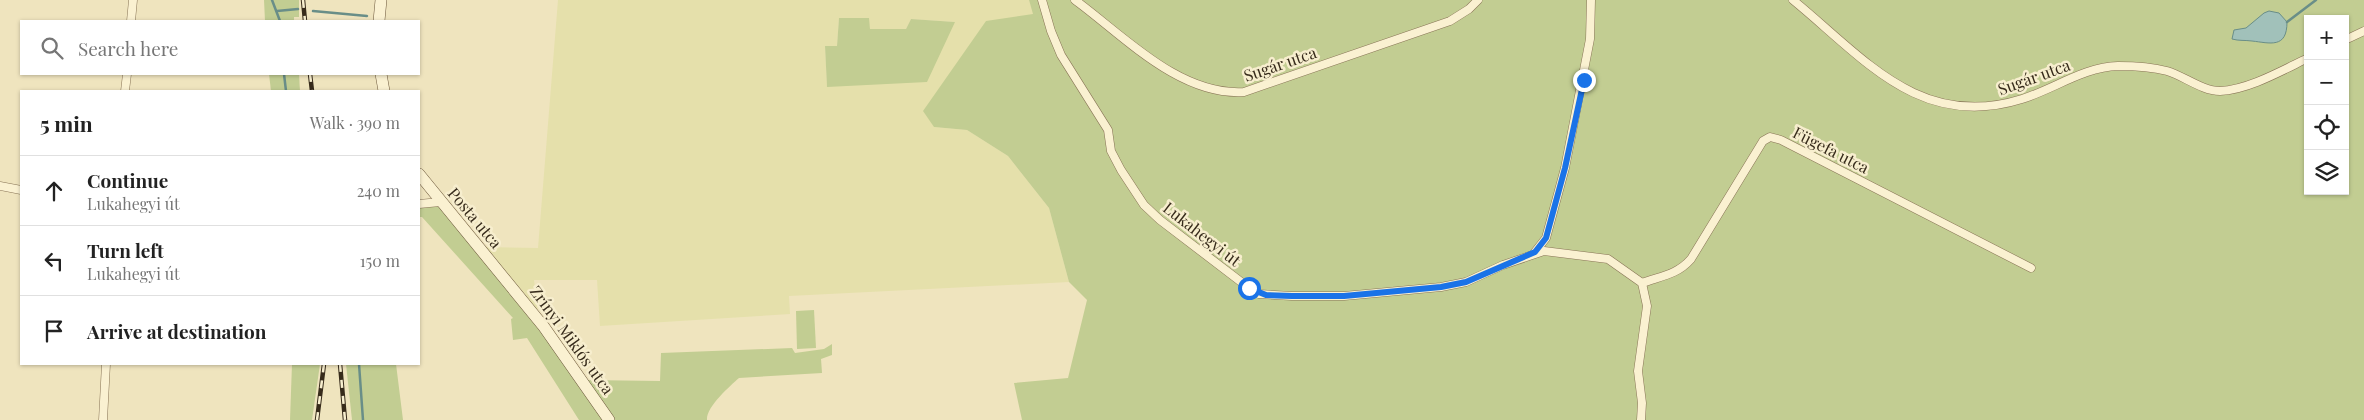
<!DOCTYPE html>
<meta charset="utf-8">
<style>
:root{--surface:#fff;--page:#f6f6f6;--text:#222;--muted:#767676;--line:#e0e0e0}
body{margin:0;font-family:"Playfair Display",serif;background:var(--page);color:var(--text)}
.controls{position:absolute;right:15px;top:15px;display:grid;overflow:hidden;border-radius:0px;box-shadow:0 1px 4px #0004}
.controls button{width:45px;height:45px;display:grid;place-items:center;padding:0;border:0;border-bottom:1px solid var(--line);background:var(--surface);color:var(--text);font:25px sans-serif}
.stop{position:absolute;width:15px;height:15px;margin:-11px;border:4px solid #1a73e8;border-radius:50%;background:#fff}
.stop.end{background:#1a73e8;border-color:#fff;box-shadow:0 1px 5px #0008}
.list{margin:0;padding:0;list-style:none}
h2{display:flex;justify-content:space-between;align-items:center;height:65px;margin:0;padding:0 20px;font-size:21px}
h2 small{font-size:16px;font-weight:400;color:var(--muted)}
.list li{display:grid;grid-template-columns:32px 1fr auto;gap:15px;align-items:center;box-sizing:border-box;height:70px;padding:0 20px;border-top:1px solid var(--line)}
.list b{display:block;font-size:19px;white-space:nowrap}
.list p{margin:0;font-size:16px;white-space:nowrap;color:var(--muted)}
.list em{font-size:16px;font-style:normal;color:var(--muted)}
.icon{flex:none;width:28px;height:28px;fill:none;stroke:currentColor;stroke-width:2;stroke-linecap:round;stroke-linejoin:round}
.map{position:relative;flex:none;width:2364px;height:420px;overflow:hidden}
.search{position:absolute;background:var(--surface);box-shadow:0 1px 4px #0004;left:20px;top:20px;width:400px;height:55px;display:flex;align-items:center;gap:12px;box-sizing:border-box;padding:0 18px;border-radius:0px;color:var(--muted);font-size:19px}
.panel{position:absolute;background:var(--surface);box-shadow:0 1px 4px #0004;left:20px;top:90px;width:400px;height:275px;border-radius:0px}
.map>svg:first-child{display:block}
.farmland{fill:#e5e0ab;fill-rule:evenodd}
.green{fill:#c2cd92;fill-rule:evenodd}
.water{fill:#a1c1ba;stroke:#698e88}
.lines{fill:none;stroke-linecap:round;stroke-linejoin:round}
.stream{stroke:#698e88;stroke-width:2.5}
.street-casing{stroke:#887456;stroke-width:9}
.secondary-casing{stroke:#6a5539;stroke-width:12}
.street{stroke:#faf1d1;stroke-width:8}
.secondary{stroke:#faf1d1;stroke-width:11}
.rail-casing{stroke:#372b1b;stroke-width:4.5}
.rail{stroke:#f7eece;stroke-width:2.5;stroke-dasharray:8;stroke-linecap:butt}
.route{stroke:#1a73e8;stroke-width:6}
.labels{text-anchor:middle;stroke-width:5;stroke-linejoin:round;paint-order:stroke}
.street-label{font-size:16px;fill:#372b1b;stroke:#f7eece}
</style>
<div class="map">
<svg width="2364" height="420" viewBox="0 0 2364 420">
<rect width="100%" height="100%" fill="#efe4be"/>
<path class="farmland" d="M558,0h471l5,14 -100,113 33,3 41,26 41,52 20,74 -280,14 1,18 -190,12 -3,-46h-63l4,33 -61,-66 61,1zM839,18h29l2,11h36l5,-10 44,3 -128,64 -2,-40h12z"/>
<g class="green">
<polygon points="264,0 299,0 299,17 294,17 294,21 265,21"/>
<path d="M1029,0h1335v420h-1342l-8,-37 54,-5 19,-78 -18,-18 -20,-74 -41,-52 -41,-26 -33,-3 -11,-16 63,-90 47,-7zM2308,19h37v172h-37z"/>
<polygon points="839,18 869,18 870,29 906,29 911,19 955,22 927,82 827,87 825,46 837,46"/>
<polygon points="269,74 299,74 300,91 271,91"/>
<path d="M419,200l19,1 148,179 74,1 1,-28 131,-5 3,5 29,-4 8,-5v11l-11,4 1,14 -83,5c-9,8 -33,29 -32,42h-128l-52,-82 -14,2 -2,-21 2,-1 -91,-101h-3z"/>
<polygon points="814,310 816,348 797,349 796,311"/>
<polygon points="292,364 320,364 312,420 290,420"/>
<polygon points="346,364 396,364 403,420 352,420"/>
</g>
<path class="water" d="M2269,11l10,2 8,9c0,27 -17,21 -35,19 -7,-1 -13,0 -20,-2l2,-9 12,-2 18,-15z"/>
<g class="lines">
<g class="stream">
<polyline points="272,0 280,21"/>
<polyline points="277,11 298,9"/>
<polyline points="313,11 367,16"/>
<polyline points="2287,22 2316,0"/>
<polyline points="284,74 286,91"/>
<polyline points="359,364 363,420"/>
</g>
<g class="street-casing">
<g id="street">
<polyline points="1042,0 1051,31 1061,55 1108,130 1111,151 1121,170 1144,205 1160,220 1249,288 1259,294 1292,296 1344,296 1441,287 1466,282 1503,265 1544,251 1608,259 1642,283 1647,306 1638,371 1642,403 1641,420"/>
<path d="M1075,0c48,35 104,96 169,92l206,-71 19,-12 9,-9"/>
<path d="M1793,0c71,58 127,131 229,99 32,-10 62,-32 96,-33 15,0 34,1 49,5 17,5 35,20 53,20 28,-1 63,-21 88,-33"/>
<polyline points="131,21 133,0"/>
<polyline points="2345,40 2364,31"/>
<polyline points="125,91 127,74"/>
<polyline points="0,186 21,190"/>
<polyline points="419,204 440,202"/>
<polyline points="1535,252 1546,238 1565,168 1590,39 1591,0"/>
<path d="M1642,283c19,-7 35,-8 49,-24l72,-118 7,-4 11,3 250,128"/>
<polyline points="103,420 106,364"/>
</g>
</g>
<g class="secondary-casing">
<g id="secondary">
<polyline points="379,21 381,0"/>
<polyline points="381,74 384,91"/>
<polyline points="419,174 544,327 609,420"/>
</g>
</g>
<use href="#street" class="street"/>
<use href="#secondary" class="secondary"/>
<g class="rail-casing">
<g id="rail">
<polyline points="303,0 305,21"/>
<polyline points="310,74 312,91"/>
<polyline points="340,364 345,420"/>
<polyline points="317,420 324,364"/>
</g>
</g>
<use href="#rail" class="rail"/>
</g>
<g class="lines">
<polyline class="route" points="1249,288 1266,295 1292,296 1344,296 1441,287 1466,282 1535,252 1546,238 1565,168 1584,80"/>
</g>
<g class="labels">
<g class="street-label">
<text transform="translate(1280 64) rotate(-19)" y="6">Sugár utca</text>
<text transform="translate(2034 77) rotate(-20)" y="6">Sugár utca</text>
<text transform="translate(1831 150) rotate(27)" y="6">Fügefa utca</text>
<text transform="translate(475 218) rotate(50)" y="6">Posta utca</text>
<text transform="translate(1202 234) rotate(38)" y="6">Lukahegyi út</text>
<text transform="translate(572 340) rotate(54)" y="6">Zrínyi Miklós utca</text>
</g>
</g>
</svg>
<div class="controls">
<button>+</button>
<button>−</button>
<button><svg class="icon" aria-label="locate" viewBox="0 0 24 24"><circle cx="12" cy="12" r="6"/><path d="M12 2v4M12 18v4M2 12h4M18 12h4"/></svg></button>
<button><svg class="icon" aria-label="layers" viewBox="0 0 24 24"><path d="M12 4l9 5-9 5-9-5zM3 14l9 5 9-5"/></svg></button>
</div>
<div class="stop" style="left:1249px;top:288px"></div>
<div class="stop end" style="left:1584px;top:80px"></div>
<div class="search"><svg class="icon" aria-label="search" viewBox="0 0 24 24"><circle cx="10" cy="10" r="6"/><path d="M15 15l6 6"/></svg>Search here</div>
<section class="panel">
<h2>5 min<small>Walk · 390 m</small></h2>
<ul class="list">
<li><svg class="icon" aria-label="ahead" viewBox="0 0 24 24"><path d="M12 20V5M6 11l6-6 6 6"/></svg><div><b>Continue</b><p>Lukahegyi út</p></div><em>240 m</em></li>
<li><svg class="icon" aria-label="left" viewBox="0 0 24 24"><path d="M17 20v-9H6M10 6l-5 5 5 5"/></svg><div><b>Turn left</b><p>Lukahegyi út</p></div><em>150 m</em></li>
<li><svg class="icon" aria-label="arrive" viewBox="0 0 24 24"><path d="M6 21V4h12l-3 4 3 4H6"/></svg><div><b>Arrive at destination</b></div></li>
</ul>
</section>
</div>
